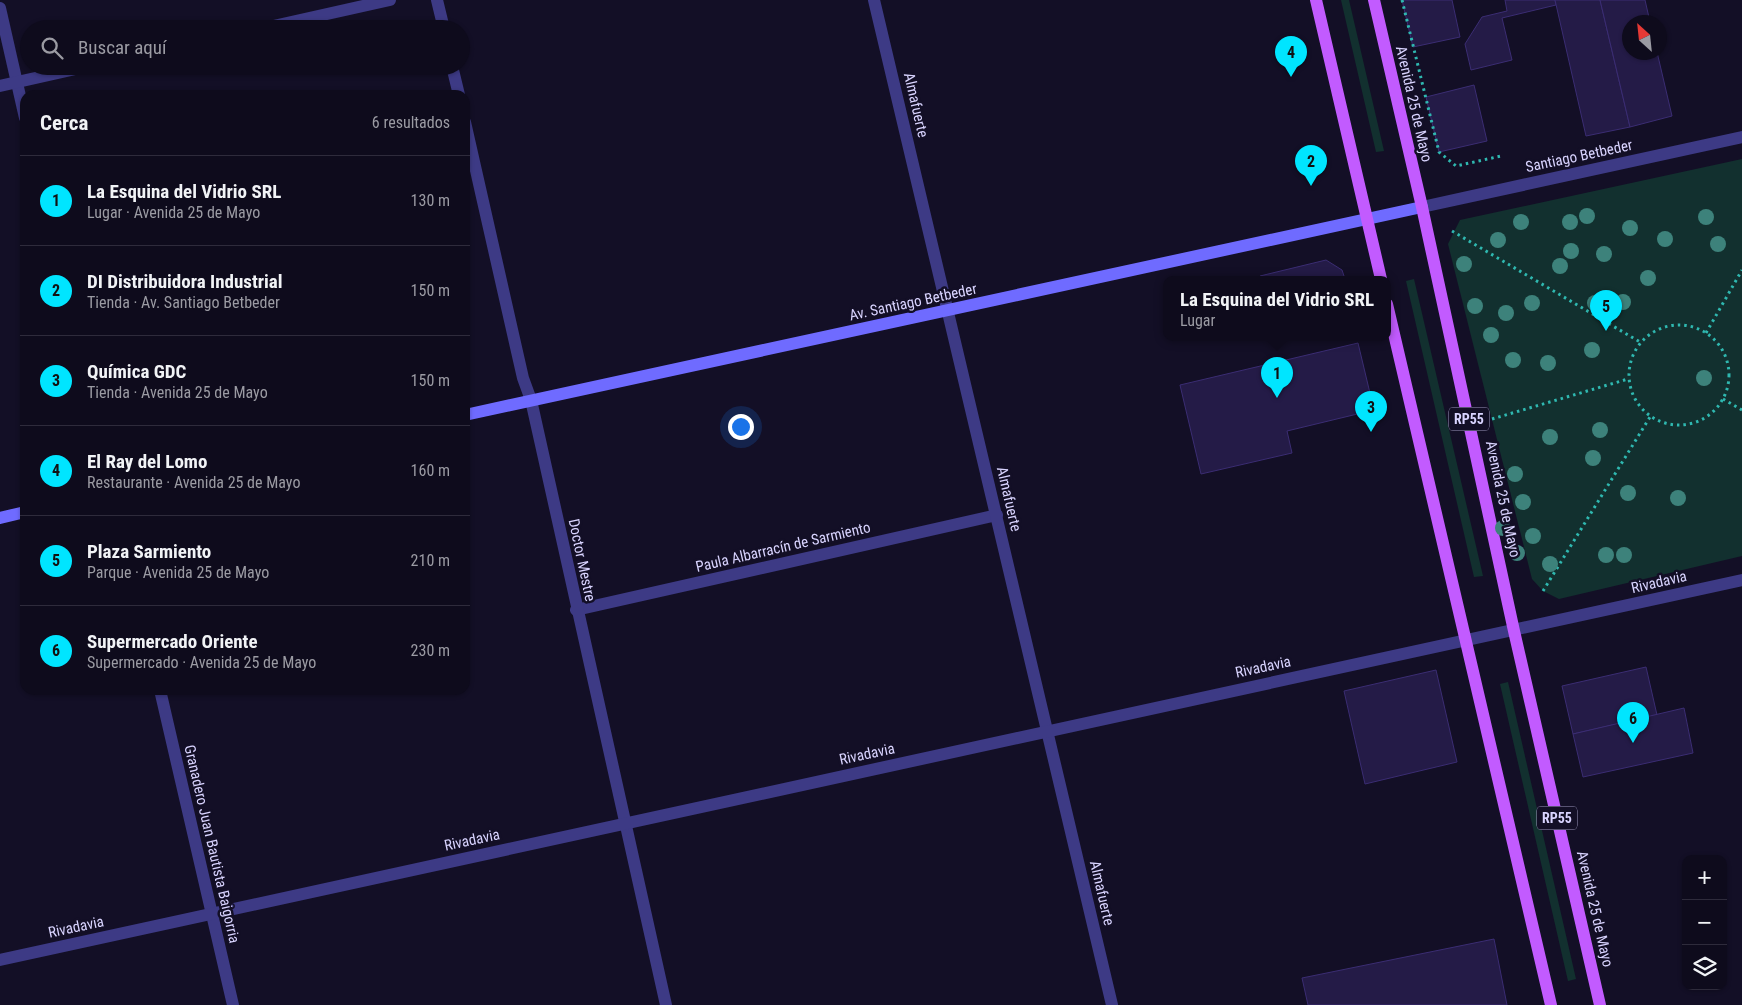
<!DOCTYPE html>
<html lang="es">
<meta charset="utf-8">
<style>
:root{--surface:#0e0b1c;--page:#1c1929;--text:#f1f3f6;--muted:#9b9ba3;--line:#2e2b3b;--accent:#00e5ff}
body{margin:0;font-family:"Roboto Condensed",sans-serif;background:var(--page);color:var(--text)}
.controls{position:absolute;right:15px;bottom:15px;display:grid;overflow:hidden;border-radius:10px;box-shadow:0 1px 4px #0004}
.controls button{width:45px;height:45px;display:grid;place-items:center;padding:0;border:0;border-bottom:1px solid var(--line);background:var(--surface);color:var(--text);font:25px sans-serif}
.compass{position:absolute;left:1622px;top:15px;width:45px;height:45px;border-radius:50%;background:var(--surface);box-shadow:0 1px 4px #0004;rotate:333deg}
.you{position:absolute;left:740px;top:426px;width:18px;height:18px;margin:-12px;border:4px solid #fff;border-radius:50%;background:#1a73e8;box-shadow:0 0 0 8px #1a73e833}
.badge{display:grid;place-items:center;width:32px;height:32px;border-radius:50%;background:var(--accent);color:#111;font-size:16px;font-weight:700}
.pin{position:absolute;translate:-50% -41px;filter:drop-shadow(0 1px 2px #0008)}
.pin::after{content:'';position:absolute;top:26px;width:18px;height:15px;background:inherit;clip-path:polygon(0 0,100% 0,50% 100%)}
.popup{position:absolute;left:1163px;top:276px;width:228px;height:65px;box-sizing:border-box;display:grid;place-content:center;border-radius:10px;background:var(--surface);filter:drop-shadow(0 1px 4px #0005);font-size:16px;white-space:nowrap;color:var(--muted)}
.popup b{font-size:19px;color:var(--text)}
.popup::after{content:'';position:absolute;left:50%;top:100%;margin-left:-10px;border:10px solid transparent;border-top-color:var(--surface)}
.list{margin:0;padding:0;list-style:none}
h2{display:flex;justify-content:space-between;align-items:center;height:65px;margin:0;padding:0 20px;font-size:21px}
h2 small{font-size:16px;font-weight:400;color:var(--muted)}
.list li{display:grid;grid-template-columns:32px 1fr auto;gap:15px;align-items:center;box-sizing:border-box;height:90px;padding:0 20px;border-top:1px solid var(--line)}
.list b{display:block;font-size:19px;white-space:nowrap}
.list p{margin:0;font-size:16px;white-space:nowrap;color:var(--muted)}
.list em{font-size:16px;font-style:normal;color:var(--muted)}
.icon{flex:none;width:28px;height:28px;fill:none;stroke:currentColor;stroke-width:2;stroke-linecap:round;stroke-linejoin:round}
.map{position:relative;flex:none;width:1742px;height:1005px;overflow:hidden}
.search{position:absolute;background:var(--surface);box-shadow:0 1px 4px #0004;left:20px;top:20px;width:450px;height:55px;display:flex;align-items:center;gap:12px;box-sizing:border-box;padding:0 18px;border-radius:28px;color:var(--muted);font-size:19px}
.panel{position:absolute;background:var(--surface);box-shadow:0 1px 4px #0004;left:20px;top:90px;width:450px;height:605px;border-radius:15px}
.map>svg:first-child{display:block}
.green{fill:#12302f}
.building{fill:#241b47;stroke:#3b2d73}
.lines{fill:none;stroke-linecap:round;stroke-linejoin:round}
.path{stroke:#2fb8b0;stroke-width:3;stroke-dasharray:2.5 4;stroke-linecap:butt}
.service{stroke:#3d3a85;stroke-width:12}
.minor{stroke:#3d3a85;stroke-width:12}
.tertiary{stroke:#3d3a85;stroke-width:12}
.secondary{stroke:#6f6bff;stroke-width:12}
.primary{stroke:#c25bff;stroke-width:12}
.tree{fill:#3d827b}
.labels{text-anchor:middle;stroke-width:5;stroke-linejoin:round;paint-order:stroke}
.shield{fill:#130f26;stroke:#9e99be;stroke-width:1}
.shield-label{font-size:14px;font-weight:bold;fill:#d9d4ff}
.street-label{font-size:15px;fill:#d9d4ff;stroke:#130f26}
</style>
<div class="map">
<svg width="1742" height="1005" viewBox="0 0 1742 1005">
<rect width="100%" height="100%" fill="#130f26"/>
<g class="green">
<polygon points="1341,0 1349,0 1384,151 1376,152"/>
<polygon points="1742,159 1742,556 1559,599 1543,591 1532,579 1448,244 1460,220"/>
<polygon points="1414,279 1483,576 1474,577 1406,281"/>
<polygon points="1508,682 1576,979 1568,981 1500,684"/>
</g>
<g class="building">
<polygon points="1402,0 1452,0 1460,37 1413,47"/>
<polygon points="1505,0 1555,0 1556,5 1502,18 1512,60 1471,70 1465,44 1482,17 1507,11"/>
<polygon points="1555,0 1600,0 1630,127 1586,136"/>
<polygon points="1600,0 1645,0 1650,22 1630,22 1630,52 1657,52 1672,116 1630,127"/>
<polygon points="1474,85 1487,141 1439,152 1426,97"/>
<polygon points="1326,260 1342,270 1345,279 1261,279 1260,276"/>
<polygon points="1358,343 1374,410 1287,431 1292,453 1201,474 1180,385"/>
<polygon points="1646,667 1657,715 1573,734 1562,686"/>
<polygon points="1436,670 1457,762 1365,784 1344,691"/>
<polygon points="1684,708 1693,753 1583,777 1573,734"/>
<polygon points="1494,939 1507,1005 1308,1005 1302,978"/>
</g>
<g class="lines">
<g class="path">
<polyline points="1402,0 1439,152 1456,166 1501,156"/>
<polyline points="1452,231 1640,342"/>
<circle cx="1679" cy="375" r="50"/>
<polyline points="1706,333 1742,270"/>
<polyline points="1723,399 1742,410"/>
<polyline points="1492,419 1628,379"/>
<polyline points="1543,591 1650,417"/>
</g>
<polyline class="service" points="576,610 997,515"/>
<g class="minor">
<polyline points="437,0 444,29"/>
<polyline points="874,0 1112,1005"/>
<polyline points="0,8 25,118"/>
<polyline points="452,66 459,95"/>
<polyline points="465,122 523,378 531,400 666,1005"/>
<polyline points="1422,207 1742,137"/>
<polyline points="160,690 233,1005"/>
<polyline points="0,960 1742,580"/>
</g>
<g class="tertiary">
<polyline points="260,29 390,0"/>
<polyline points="0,86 89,66"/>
</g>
<g class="secondary">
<polyline points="465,415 1422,207"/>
<polyline points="0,518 25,512"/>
</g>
<g class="primary">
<polyline points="1316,0 1381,279"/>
<polyline points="1374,0 1422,207 1514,631 1600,1005"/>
<polyline points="1387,304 1551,1005"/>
</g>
</g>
<g class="tree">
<circle cx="1587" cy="216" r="8"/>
<circle cx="1706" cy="217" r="8"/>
<circle cx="1521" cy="222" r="8"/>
<circle cx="1570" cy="222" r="8"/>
<circle cx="1630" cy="228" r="8"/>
<circle cx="1665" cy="239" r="8"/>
<circle cx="1498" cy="240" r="8"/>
<circle cx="1718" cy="244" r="8"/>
<circle cx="1571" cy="251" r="8"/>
<circle cx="1604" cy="254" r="8"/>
<circle cx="1464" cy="264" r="8"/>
<circle cx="1560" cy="266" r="8"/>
<circle cx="1648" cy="278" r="8"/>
<circle cx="1623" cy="302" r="8"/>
<circle cx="1532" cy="303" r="8"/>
<circle cx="1595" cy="303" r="8"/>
<circle cx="1475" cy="306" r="8"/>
<circle cx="1506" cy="313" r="8"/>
<circle cx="1491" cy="335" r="8"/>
<circle cx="1592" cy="350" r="8"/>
<circle cx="1513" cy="360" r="8"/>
<circle cx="1548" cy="363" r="8"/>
<circle cx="1704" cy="378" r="8"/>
<circle cx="1600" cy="430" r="8"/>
<circle cx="1550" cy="437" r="8"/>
<circle cx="1593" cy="458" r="8"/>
<circle cx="1515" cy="474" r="8"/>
<circle cx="1628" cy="493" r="8"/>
<circle cx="1678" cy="498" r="8"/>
<circle cx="1523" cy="502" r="8"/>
<circle cx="1503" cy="528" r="8"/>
<circle cx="1533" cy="536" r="8"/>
<circle cx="1517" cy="553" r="8"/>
<circle cx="1606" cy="555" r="8"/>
<circle cx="1624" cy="555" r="8"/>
<circle cx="1550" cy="564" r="8"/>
</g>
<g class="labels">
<g class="shield">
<rect x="1449" y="407.5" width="40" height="23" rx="4"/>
<rect x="1537" y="806.5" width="40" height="23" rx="4"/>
</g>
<g class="shield-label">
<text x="1469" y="424">RP55</text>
<text x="1557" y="823">RP55</text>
</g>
<g class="street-label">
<text transform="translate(1414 104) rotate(77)" y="5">Avenida 25 de Mayo</text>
<text transform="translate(916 105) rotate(77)" y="5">Almafuerte</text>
<text transform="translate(1579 156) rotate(-12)" y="5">Santiago Betbeder</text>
<text transform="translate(913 302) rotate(-12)" y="5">Av. Santiago Betbeder</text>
<text transform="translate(1009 499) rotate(77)" y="5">Almafuerte</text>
<text transform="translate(1503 499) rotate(78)" y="5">Avenida 25 de Mayo</text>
<text transform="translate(783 547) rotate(-13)" y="5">Paula Albarracín de Sarmiento</text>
<text transform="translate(582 560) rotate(78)" y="5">Doctor Mestre</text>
<text transform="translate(1659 582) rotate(-13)" y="5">Rivadavia</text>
<text transform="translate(1263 667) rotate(-12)" y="5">Rivadavia</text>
<text transform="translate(867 754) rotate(-12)" y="5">Rivadavia</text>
<text transform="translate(472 840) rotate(-12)" y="5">Rivadavia</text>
<text transform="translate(212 844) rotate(77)" y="5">Granadero Juan Bautista Baigorria</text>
<text transform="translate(1102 893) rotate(77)" y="5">Almafuerte</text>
<text transform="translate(1595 909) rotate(77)" y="5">Avenida 25 de Mayo</text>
<text transform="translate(76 927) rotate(-12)" y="5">Rivadavia</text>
</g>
</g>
</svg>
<div class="controls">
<button>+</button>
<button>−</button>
<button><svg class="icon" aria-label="layers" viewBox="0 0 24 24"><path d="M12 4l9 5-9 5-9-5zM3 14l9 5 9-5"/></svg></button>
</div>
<svg class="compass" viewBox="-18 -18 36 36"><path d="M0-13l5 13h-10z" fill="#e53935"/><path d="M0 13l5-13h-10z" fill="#9b9ba3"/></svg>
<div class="you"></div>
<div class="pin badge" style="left:1277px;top:398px">1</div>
<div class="popup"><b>La Esquina del Vidrio SRL</b>Lugar</div>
<div class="pin badge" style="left:1311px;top:186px">2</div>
<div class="pin badge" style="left:1371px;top:432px">3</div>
<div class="pin badge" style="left:1291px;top:77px">4</div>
<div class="pin badge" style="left:1606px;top:331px">5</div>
<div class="pin badge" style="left:1633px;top:743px">6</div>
<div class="search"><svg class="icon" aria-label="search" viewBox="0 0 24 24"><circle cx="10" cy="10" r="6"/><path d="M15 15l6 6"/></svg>Buscar aquí</div>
<section class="panel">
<h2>Cerca<small>6 resultados</small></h2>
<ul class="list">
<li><span class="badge">1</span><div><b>La Esquina del Vidrio SRL</b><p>Lugar · Avenida 25 de Mayo</p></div><em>130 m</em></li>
<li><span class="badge">2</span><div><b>DI Distribuidora Industrial</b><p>Tienda · Av. Santiago Betbeder</p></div><em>150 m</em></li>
<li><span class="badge">3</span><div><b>Química GDC</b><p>Tienda · Avenida 25 de Mayo</p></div><em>150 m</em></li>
<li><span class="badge">4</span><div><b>El Ray del Lomo</b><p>Restaurante · Avenida 25 de Mayo</p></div><em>160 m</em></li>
<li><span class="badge">5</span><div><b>Plaza Sarmiento</b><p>Parque · Avenida 25 de Mayo</p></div><em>210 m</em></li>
<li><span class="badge">6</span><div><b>Supermercado Oriente</b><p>Supermercado · Avenida 25 de Mayo</p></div><em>230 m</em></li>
</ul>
</section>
</div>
